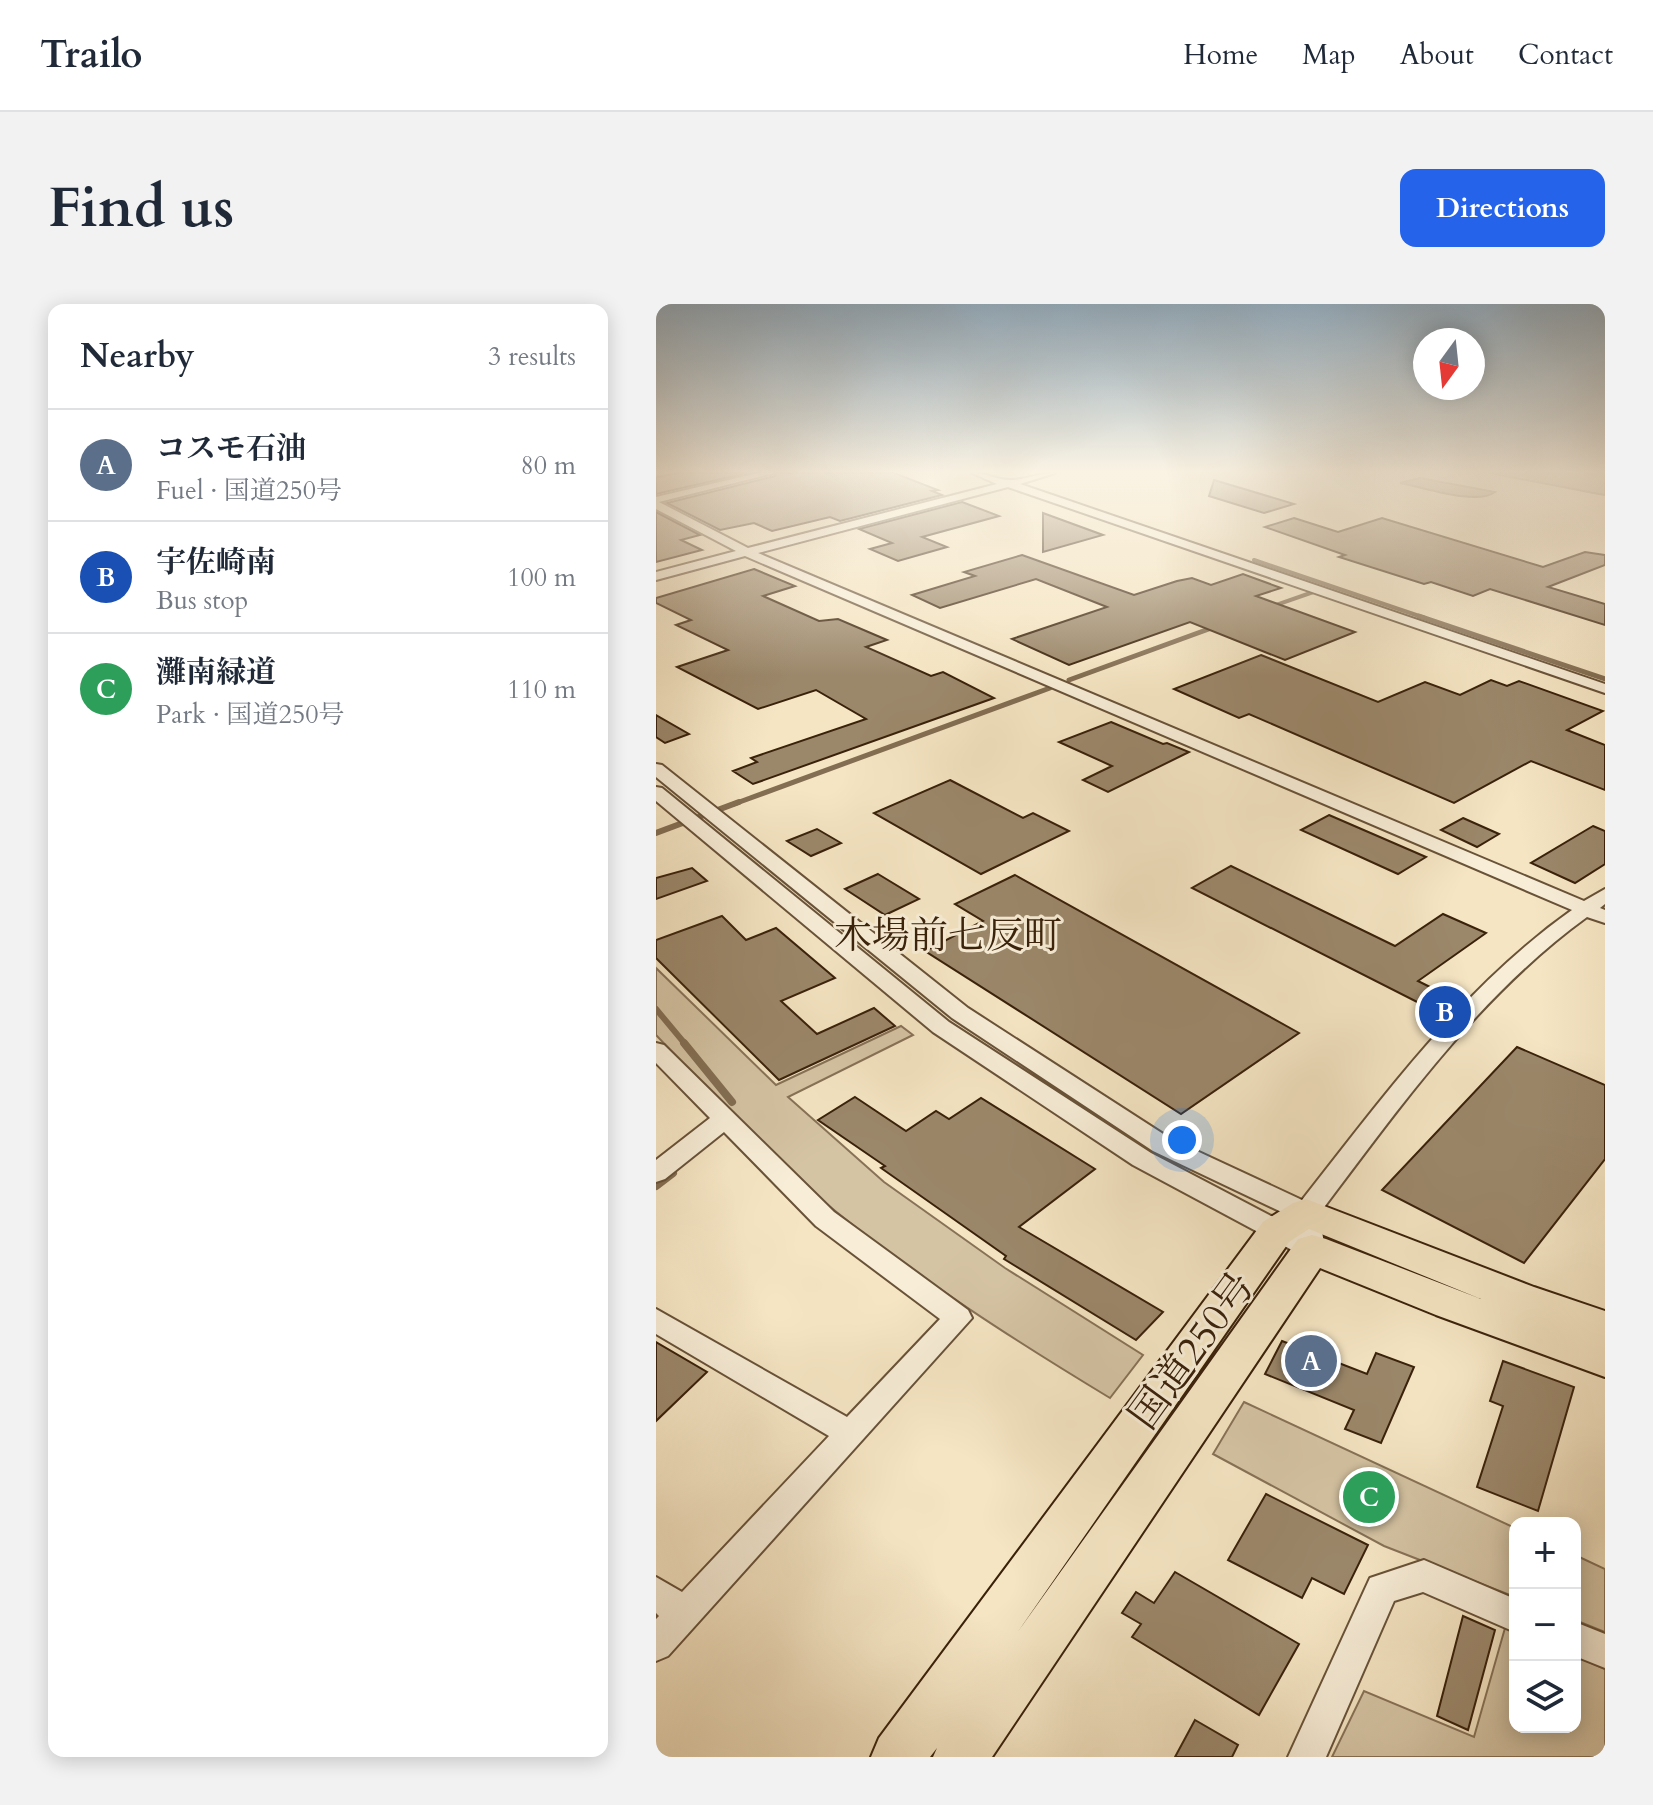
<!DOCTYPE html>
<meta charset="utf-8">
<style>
:root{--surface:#fff;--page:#f2f2f3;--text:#1f2937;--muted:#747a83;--line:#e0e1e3;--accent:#2563eb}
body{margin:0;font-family:Cardo,"Noto Serif JP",serif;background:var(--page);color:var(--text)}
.controls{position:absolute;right:24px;bottom:24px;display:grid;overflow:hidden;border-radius:16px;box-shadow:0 4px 20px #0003}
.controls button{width:72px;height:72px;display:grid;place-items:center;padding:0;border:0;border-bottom:2px solid var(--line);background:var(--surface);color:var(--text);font:40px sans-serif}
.compass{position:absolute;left:757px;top:24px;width:72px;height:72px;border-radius:50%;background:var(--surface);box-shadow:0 4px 20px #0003;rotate:195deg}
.you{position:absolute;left:526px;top:836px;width:28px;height:28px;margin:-20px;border:6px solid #fff;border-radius:50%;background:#1a73e8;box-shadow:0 0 0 12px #1a73e833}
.badge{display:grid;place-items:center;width:52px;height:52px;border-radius:50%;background:var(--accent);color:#fff;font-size:26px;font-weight:700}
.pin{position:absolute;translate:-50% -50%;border:4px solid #fff;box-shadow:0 2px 8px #0006}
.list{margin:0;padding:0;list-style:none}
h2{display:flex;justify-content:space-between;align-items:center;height:104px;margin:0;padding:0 32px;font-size:34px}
h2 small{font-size:26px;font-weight:400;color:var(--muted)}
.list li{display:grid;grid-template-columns:52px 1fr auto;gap:24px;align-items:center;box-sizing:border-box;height:112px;padding:0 32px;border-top:2px solid var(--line)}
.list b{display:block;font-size:30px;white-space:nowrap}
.list p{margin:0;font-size:26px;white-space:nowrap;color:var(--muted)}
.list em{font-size:26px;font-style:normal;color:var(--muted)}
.icon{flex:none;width:44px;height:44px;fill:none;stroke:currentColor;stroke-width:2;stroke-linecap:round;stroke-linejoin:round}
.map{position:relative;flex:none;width:949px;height:1453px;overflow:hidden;border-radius:16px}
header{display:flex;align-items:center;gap:48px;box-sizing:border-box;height:112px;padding:0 40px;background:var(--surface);border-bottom:2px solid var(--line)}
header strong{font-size:38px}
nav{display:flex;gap:44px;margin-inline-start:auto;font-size:28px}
.intro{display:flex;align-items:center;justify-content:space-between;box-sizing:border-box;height:192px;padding:0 48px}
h1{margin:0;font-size:56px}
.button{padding:20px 36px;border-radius:16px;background:var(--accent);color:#fff;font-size:28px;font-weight:700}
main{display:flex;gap:48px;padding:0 48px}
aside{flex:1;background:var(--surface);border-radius:16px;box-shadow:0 4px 20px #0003}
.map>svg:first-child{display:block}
.green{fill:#d5c4a4;stroke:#877257;stroke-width:2}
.water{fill:#b5a284;stroke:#836e53;stroke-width:2}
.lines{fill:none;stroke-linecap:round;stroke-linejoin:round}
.stream-far3{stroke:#836e53;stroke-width:4}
.stream-far2{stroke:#836e53;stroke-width:5}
.stream-far1{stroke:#836e53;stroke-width:6}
.stream{stroke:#836e53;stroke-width:8}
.building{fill:#9b876a;stroke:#39210a;stroke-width:2}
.minor-casing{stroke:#685238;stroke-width:4}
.highway-casing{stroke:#39210a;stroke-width:4}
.minor{fill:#f8eed8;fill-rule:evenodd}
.highway{fill:#f5e5c3;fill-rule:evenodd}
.labels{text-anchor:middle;stroke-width:6;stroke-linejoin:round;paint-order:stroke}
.quarter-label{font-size:38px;fill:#39210a;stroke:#f8eed8}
.near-street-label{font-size:40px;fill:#39210a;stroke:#f8eed8}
</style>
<header>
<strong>Trailo</strong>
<nav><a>Home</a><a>Map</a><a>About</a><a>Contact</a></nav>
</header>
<div class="intro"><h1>Find us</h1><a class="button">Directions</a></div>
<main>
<aside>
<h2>Nearby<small>3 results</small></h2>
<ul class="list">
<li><span class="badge" style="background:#5c6f8a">A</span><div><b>コスモ石油</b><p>Fuel · 国道250号</p></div><em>80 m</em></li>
<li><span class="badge" style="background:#1a4fb4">B</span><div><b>宇佐崎南</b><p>Bus stop</p></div><em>100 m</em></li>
<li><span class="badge" style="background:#2e9e5b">C</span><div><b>灘南緑道</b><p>Park · 国道250号</p></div><em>110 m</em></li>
</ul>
</aside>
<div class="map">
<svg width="949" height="1453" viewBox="0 0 949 1453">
<rect width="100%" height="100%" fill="#f5e5c3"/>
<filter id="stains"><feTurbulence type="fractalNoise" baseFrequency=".0025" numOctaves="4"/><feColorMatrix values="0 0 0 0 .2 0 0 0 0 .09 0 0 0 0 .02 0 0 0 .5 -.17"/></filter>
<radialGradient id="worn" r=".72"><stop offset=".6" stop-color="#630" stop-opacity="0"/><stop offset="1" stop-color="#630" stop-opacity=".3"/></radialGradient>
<g class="green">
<path d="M0,664l120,117 125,-59 12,9 -125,62 96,85 121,86 138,87 -33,43c-96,-58 -188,-117 -276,-188 -65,-51 -121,-115 -178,-175z"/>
<polygon points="588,1098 859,1224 859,1293 728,1242 557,1150"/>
<polygon points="919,1251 949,1265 949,1328 919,1316"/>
<polygon points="849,1324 859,1328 859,1423 919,1423 919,1352 949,1365 949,1453 676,1453 708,1387 818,1433"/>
</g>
<g class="water">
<polygon points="834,169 949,169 949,191 943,190"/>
<path d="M764,174l75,14c-19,14 -71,-5 -95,-9z"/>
</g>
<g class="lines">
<g class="stream-far3">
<polyline points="598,256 769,314"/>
<polyline points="614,303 663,286"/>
</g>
<g class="stream-far2">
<polyline points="763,312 949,375"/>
<polyline points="413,376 561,322"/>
<polyline points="78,500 394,384"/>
</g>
<g class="stream-far1">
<polyline points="0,529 83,498"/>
<polyline points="0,705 30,741"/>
</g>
<g class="stream">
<polyline points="28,739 76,798"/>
<polyline points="0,882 17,869"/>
</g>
</g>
<g class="building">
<polygon points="22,169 91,169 0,190 0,173"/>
<polygon points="121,169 238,169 282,186 276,187 286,191 184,217 174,213 116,227 98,219 64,226 11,199 119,172"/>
<polygon points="558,176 638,200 608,209 553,192"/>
<polygon points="306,198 343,212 266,233 291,243 242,257 214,245 236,239 203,225"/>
<polygon points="0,208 44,231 25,236 46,246 0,258"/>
<polygon points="387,209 447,231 387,248"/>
<polygon points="638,214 682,228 726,214 887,263 929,248 949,251 949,261 892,283 949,300 949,321 834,285 817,292 775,278 768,280 683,253 689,251 609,223"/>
<polygon points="366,251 478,291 521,277 536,274 555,281 587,270 625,284 600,292 699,328 629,356 534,318 413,361 356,335 451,303 380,275 284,304 256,291 319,272 308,268"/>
<polygon points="98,265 139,282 107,292 163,317 182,315 231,336 210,343 275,372 287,368 338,394 97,480 77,467 101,458 95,454 210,415 160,386 102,405 21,363 72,346 20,321 35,316 0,299 0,294"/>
<polygon points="605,351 722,398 769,378 804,391 835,376 851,382 863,377 947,407 911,426 949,441 949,486 875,457 798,499 593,410 583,414 518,385"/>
<polygon points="0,411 33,430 9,439 0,433"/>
<polygon points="455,418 507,440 511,439 533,448 452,488 427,476 456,462 403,438"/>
<polygon points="294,476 367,514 377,509 413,527 325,570 218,509"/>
<polygon points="673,511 770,553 742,570 645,526"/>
<polygon points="807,514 843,530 821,543 785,526"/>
<polygon points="937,522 949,527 949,560 919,579 875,559"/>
<polygon points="161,525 185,539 155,552 131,537"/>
<polygon points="575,562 739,642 787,610 830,629 762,677 790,691 773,704 536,584"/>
<polygon points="36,564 51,577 0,595 0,574"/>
<polygon points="222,570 263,595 229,611 189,585"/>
<polygon points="359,571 643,729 525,810 269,647 327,617 299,600"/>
<polygon points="66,612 90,636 120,624 179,674 125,697 161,730 218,704 239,722 123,776 0,654 0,636"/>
<polygon points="861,743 949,781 949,855 868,959 726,886"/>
<polygon points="199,793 250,827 280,807 293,815 325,794 439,865 363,923 507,1008 480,1036 348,955 350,952 225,864 229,862 162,816"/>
<polygon points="626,1037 711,1070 720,1049 758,1063 725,1139 689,1125 698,1106 609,1070"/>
<polygon points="0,1038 51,1068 0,1117"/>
<polygon points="847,1057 918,1083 882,1207 821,1183 847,1102 834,1097"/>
<polygon points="610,1190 712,1241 688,1290 656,1274 646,1294 572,1256"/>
<polygon points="519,1268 643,1340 603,1411 476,1333 485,1320 466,1309 480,1288 498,1299"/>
<polygon points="807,1312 839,1326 812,1426 781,1412"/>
<polygon points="539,1416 582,1441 576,1453 519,1453"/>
</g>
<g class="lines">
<g class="minor-casing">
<g id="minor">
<path d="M102,169h16l-115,29 89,46 249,-64 -25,-11c13,0 26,7 38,7 15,0 29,-7 45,-7l-35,11 585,200v9l-597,-206 -250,66 826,348 21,-12v15l-5,4 5,2v13l-18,-6c-109,79 -188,191 -268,297l6,35 -4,7 -9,3 -9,-3 -170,-91 -200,-133 -277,-231v-14l6,1 287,234 202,131 145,76 -2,-11 -141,-67 -201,-133 -296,-241v-13l6,1 306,243 203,131 131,61c81,-103 161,-213 270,-290l-827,-354 -89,24v-8l80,-21 -80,-42v-12z"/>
<polygon points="0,739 8,741 178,908 312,1006 316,1014 12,1352 0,1357 0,1315 3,1312 0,1309 0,1273 26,1288 173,1132 0,1030 0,1005 191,1113 284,1015 160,922 68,828 9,875 0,878 0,856 54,814 0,759"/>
<polygon points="768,1256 859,1295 859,1328 767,1288 738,1297 670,1453 632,1453 714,1274"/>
<polygon points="919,1318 949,1330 949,1364 919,1352"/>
</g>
</g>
<g class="highway-casing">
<path id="highway" d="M650,895l228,88 71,24v66l-169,-62 -116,-47 -328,489h-59l4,-9 -7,9h-59l8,-19 384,-516 30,-19zM653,925l172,70 -155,-60 -14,-4 -14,4 -281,394 272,-391z"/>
</g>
<use href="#minor" class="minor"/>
<use href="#highway" class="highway"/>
</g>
<linearGradient id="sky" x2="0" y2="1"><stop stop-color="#93adc0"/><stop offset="0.45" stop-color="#faf3e4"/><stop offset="1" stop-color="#faf3e4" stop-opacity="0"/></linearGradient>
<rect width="949" height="372" fill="url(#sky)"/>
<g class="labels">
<g class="quarter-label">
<text x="292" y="644">木場前七反町</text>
</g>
<g class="near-street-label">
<text transform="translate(535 1046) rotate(-54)" y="14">国道250号</text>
</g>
</g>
<rect width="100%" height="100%" filter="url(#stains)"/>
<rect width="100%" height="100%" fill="url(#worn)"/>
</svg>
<div class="controls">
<button>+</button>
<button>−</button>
<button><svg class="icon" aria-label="layers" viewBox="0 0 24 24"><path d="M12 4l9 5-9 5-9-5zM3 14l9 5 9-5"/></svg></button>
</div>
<svg class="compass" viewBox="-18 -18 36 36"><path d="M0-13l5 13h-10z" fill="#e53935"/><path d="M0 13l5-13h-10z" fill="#747a83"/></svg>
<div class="you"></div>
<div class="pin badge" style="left:655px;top:1057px;background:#5c6f8a">A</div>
<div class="pin badge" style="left:789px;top:708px;background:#1a4fb4">B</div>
<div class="pin badge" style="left:713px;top:1193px;background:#2e9e5b">C</div>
</div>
</main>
